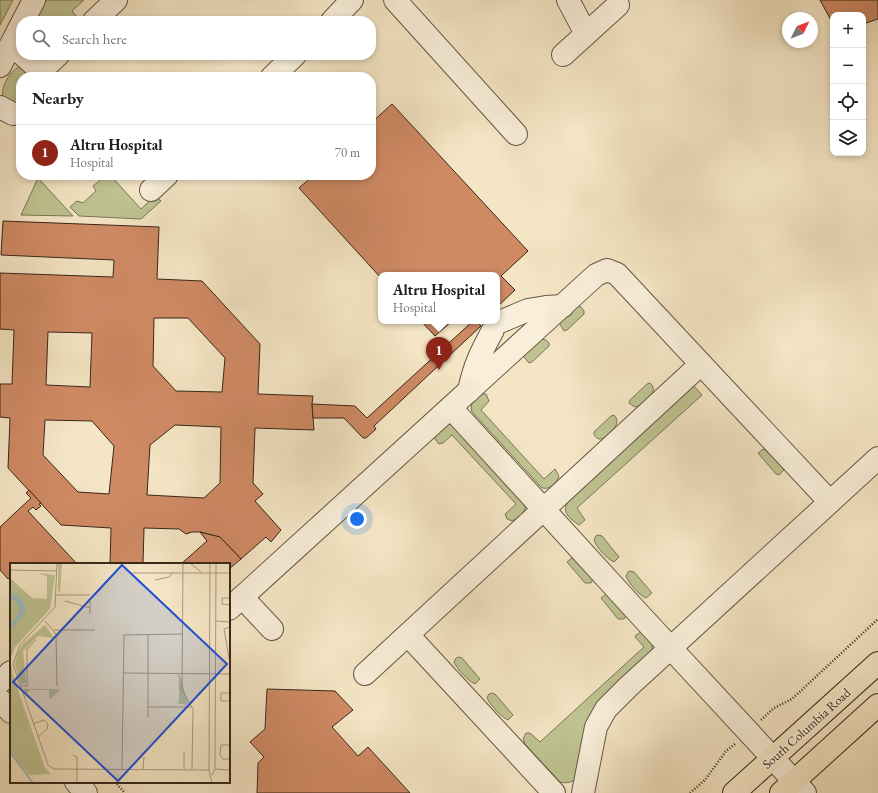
<!DOCTYPE html>
<meta charset="utf-8">
<style>
:root{--surface:#fff;--page:#f2f2f2;--text:#222;--muted:#767676;--line:#e0e0e0;--accent:#8f2418}
body{margin:0;font-family:"EB Garamond",serif;background:var(--page);color:var(--text)}
.controls{position:absolute;right:12px;top:12px;display:grid;overflow:hidden;border-radius:8px;box-shadow:0 2px 6px #0003}
.controls button{width:36px;height:36px;display:grid;place-items:center;padding:0;border:0;border-bottom:1px solid var(--line);background:var(--surface);color:var(--text);font:20px sans-serif}
.compass{position:absolute;left:782px;top:12px;width:36px;height:36px;border-radius:50%;background:var(--surface);box-shadow:0 2px 6px #0003;rotate:47deg}
.you{position:absolute;left:357px;top:519px;width:14px;height:14px;margin:-10px;border:3px solid #fff;border-radius:50%;background:#1a73e8;box-shadow:0 0 0 6px #1a73e833}
.badge{display:grid;place-items:center;width:26px;height:26px;border-radius:50%;background:var(--accent);color:#fff;font-size:13px;font-weight:700}
.pin{position:absolute;translate:-50% -33px;filter:drop-shadow(0 1px 2px #0008)}
.pin::after{content:'';position:absolute;top:21px;width:14px;height:12px;background:inherit;clip-path:polygon(0 0,100% 0,50% 100%)}
.popup{position:absolute;left:378px;top:272px;width:122px;height:52px;box-sizing:border-box;display:grid;place-content:center;border-radius:8px;background:var(--surface);filter:drop-shadow(0 1px 3px #0005);font-size:13px;white-space:nowrap;color:var(--muted)}
.popup b{font-size:15px;color:var(--text)}
.popup::after{content:'';position:absolute;left:50%;top:100%;margin-left:-8px;border:8px solid transparent;border-top-color:var(--surface)}
.list{margin:0;padding:0;list-style:none}
h2{display:flex;justify-content:space-between;align-items:center;height:52px;margin:0;padding:0 16px;font-size:17px}
h2 small{font-size:13px;font-weight:400;color:var(--muted)}
.list li{display:grid;grid-template-columns:26px 1fr auto;gap:12px;align-items:center;box-sizing:border-box;height:56px;padding:0 16px;border-top:1px solid var(--line)}
.list b{display:block;font-size:15px;white-space:nowrap}
.list p{margin:0;font-size:13px;white-space:nowrap;color:var(--muted)}
.list em{font-size:13px;font-style:normal;color:var(--muted)}
.icon{flex:none;width:22px;height:22px;fill:none;stroke:currentColor;stroke-width:2;stroke-linecap:round;stroke-linejoin:round}
.map{position:relative;flex:none;width:878px;height:793px;overflow:hidden}
.search{position:absolute;background:var(--surface);box-shadow:0 2px 6px #0003;left:16px;top:16px;width:360px;height:44px;display:flex;align-items:center;gap:10px;box-sizing:border-box;padding:0 14px;border-radius:16px;color:var(--muted);font-size:15px}
.panel{position:absolute;background:var(--surface);box-shadow:0 2px 6px #0003;left:16px;top:72px;width:360px;height:108px;border-radius:16px}
.map>svg:first-child{display:block}
.green{fill:#bfc392;stroke:#7b7556}
.building{fill:#cf8a64;stroke:#372719;fill-rule:evenodd}
.lines{fill:none;stroke-linecap:round;stroke-linejoin:round}
.minor-casing{stroke:#665644;stroke-width:24}
.major-casing{stroke:#372719;stroke-width:24}
.path{stroke:#372719;stroke-width:2.5;stroke-dasharray:1 2;stroke-linecap:butt}
.minor{stroke:#f8eed9;stroke-width:22}
.major{stroke:#f4e5c4;stroke-width:22}
.labels{text-anchor:middle;stroke-width:3;stroke-linejoin:round;paint-order:stroke}
.street-label{font-size:13px;fill:#372719;stroke:#f8eed9}
.inset-river{fill:none;stroke:#9fbdbd;stroke-width:2}
.inset-road{fill:none;stroke:#a89980;stroke-width:1}
.view{fill:#1d4ed8;fill-opacity:0.15;stroke:#1d4ed8;stroke-width:2}
.inset-edge{fill:none;stroke:#372719;stroke-width:2}
</style>
<div class="map">
<svg width="878" height="793" viewBox="0 0 878 793">
<rect width="100%" height="100%" fill="#f4e5c4"/>
<filter id="stains"><feTurbulence type="fractalNoise" baseFrequency=".005" numOctaves="4"/><feColorMatrix values="0 0 0 0 .2 0 0 0 0 .09 0 0 0 0 .02 0 0 0 .5 -.17"/></filter>
<radialGradient id="worn" r=".72"><stop offset=".6" stop-color="#630" stop-opacity="0"/><stop offset="1" stop-color="#630" stop-opacity=".3"/></radialGradient>
<g class="green">
<polygon points="0,0 13,0 0,25"/>
<polygon points="45,0 84,0 72,11 81,21 35,21"/>
<path d="M19,67l4,2 5,8h-7l-1,29c-5,-2 -13,-4 -17,-8 -3,-10 7,-27 16,-31z"/>
<polygon points="103,175 110,175 141,209 155,196 161,201 141,219 79,216 70,207 77,201 83,203 96,191 93,186 104,177"/>
<polygon points="38,178 73,216 21,215"/>
<polygon points="577,306 581,307 584,311 584,314 567,330 564,331 560,324 561,319"/>
<polygon points="542,339 546,340 549,343 549,346 532,362 529,363 524,357 526,352"/>
<path d="M650,383c10,9 -5,20 -14,24l-3,-1 -4,-3 1,-3 17,-16z"/>
<path d="M694,386l8,9 -125,113 8,12 -6,5c-9,-6 -18,-13 -11,-23z"/>
<path d="M483,394h3l3,7 -8,9 63,69 11,-10 4,7c-2,7 -9,14 -17,12l-70,-76c-3,-9 3,-14 11,-18z"/>
<path d="M614,415c10,9 -9,25 -15,24 -3,-1 -3,-2 -5,-4v-3l17,-16z"/>
<path d="M451,424l73,78c4,10 -4,15 -12,19l-5,-2 -2,-5 11,-10 -64,-69 -9,8 -4,1 -4,-5v-6l11,-8z"/>
<path d="M763,449c8,3 17,14 21,21l-5,5 -3,-1 -18,-21z"/>
<path d="M598,535l4,1 17,21 -5,5c-8,-4 -17,-14 -20,-22l2,-4z"/>
<polygon points="573,557 593,579 591,583 585,583 567,562"/>
<path d="M630,571l4,1 18,21 -6,5c-8,-4 -17,-14 -20,-22l2,-4z"/>
<polygon points="606,594 626,616 624,619 618,619 601,598"/>
<path d="M641,632c9,7 12,8 11,20l-73,124c-6,6 -11,8 -19,6l-35,-38 -2,-5 3,-6h4l10,9 104,-95 -9,-10 1,-2z"/>
<path d="M459,657l3,1 18,21 -5,5c-8,-4 -17,-14 -21,-22l2,-4z"/>
<path d="M492,693l3,1 18,21 -5,5c-8,-4 -17,-14 -21,-22l2,-4z"/>
</g>
<g class="building">
<polygon points="820,0 878,0 878,19 863,24 863,15 833,15 833,24"/>
<polygon points="392,104 528,251 501,276 515,290 497,307 497,275 381,275 381,278 299,188 314,175 371,175 371,123"/>
<path d="M3,221l156,6 -2,52 45,2 58,63 -2,50 55,2 -1,8 2,26 -59,-2 -2,55 10,11 -8,7 26,29 -10,12 -5,-5 -25,22 -21,-22 -20,-5h-8l-6,2 -7,-5 -35,-1 -1,36h-33l1,-36 -50,-3 -53,-57 2,-50 -10,-1v-33h12l2,-54 -14,-1v-56l113,4 1,-17 -113,-5zM154,318h34l37,40 -3,34 -46,-1 -23,-25zM48,332l44,1 -2,54 -44,-2zM45,420l47,1 22,25 -5,48 -31,-2 -35,-37zM175,425l46,2 -1,56 -16,15 -57,-3 3,-50z"/>
<polygon points="421,321 452,321 435,336"/>
<polygon points="473,321 477,321 481,326 374,426 376,429 366,438 363,438 344,418 313,418 312,404 355,406 367,418"/>
<polygon points="29,490 41,503 39,504 41,506 36,510 33,507 28,511 77,564 11,564 11,576 8,579 0,570 0,527 31,498 26,493"/>
<polygon points="200,532 220,537 241,559 229,569 229,564 181,564 207,541"/>
<polygon points="267,689 335,691 353,710 332,727 358,756 368,747 410,793 257,793 258,763 264,757 250,742 265,729"/>
</g>
<g class="lines">
<g class="minor-casing">
<g id="minor">
<polyline points="395,0 516,134"/>
<polyline points="568,0 586,34"/>
<polyline points="23,21 34,0"/>
<polyline points="94,21 116,0"/>
<polyline points="332,21 352,0"/>
<polyline points="23,55 41,71 58,55"/>
<polyline points="563,55 618,5"/>
<polyline points="0,66 21,25"/>
<polyline points="272,77 295,55"/>
<polyline points="0,107 13,114"/>
<polyline points="151,190 167,175"/>
<polyline points="502,321 528,310 546,307 563,306"/>
<path d="M469,391c5,-25 12,-39 24,-61"/>
<polyline points="451,408 641,616 805,793"/>
<polyline points="242,597 272,629"/>
<polyline points="229,609 596,275 607,270 617,274 830,502"/>
<polyline points="408,635 554,793"/>
<polyline points="365,674 701,364"/>
<polyline points="0,682 11,672"/>
<polyline points="0,700 11,712"/>
<polyline points="76,782 86,793"/>
<polyline points="583,793 596,727 606,709 628,687 878,458"/>
</g>
</g>
<g class="major-casing">
<g id="major">
<polyline points="734,793 878,663"/>
<polyline points="781,793 878,705"/>
</g>
</g>
<g class="path">
<polyline points="761,720 774,708 792,699 878,619"/>
<polyline points="115,782 125,793"/>
<polyline points="690,793 705,780 726,751 735,744"/>
</g>
<use href="#minor" class="minor"/>
<use href="#major" class="major"/>
</g>
<g class="labels">
<g class="street-label">
<text transform="translate(806 728) rotate(-42)" y="5">South Columbia Road</text>
</g>
</g>
<g transform="translate(10 563)">
<rect width="220" height="220" fill="#f4e5c4"/>
<path d="M48,0h4l-2,30 -2,-3zM28,10l17,2 -5,34 -35,38 -5,13v-82l22,20 15,1v-23zM35,62l9,13 -16,-2 -15,15 3,32 -5,1 -6,-19 2,-11 6,-10zM0,97l4,19 31,89 6,6 -22,1 -19,-24zM170,112l8,28 -2,2 -10,-2 3,-1v-25l-3,-1zM48,123l1,5 -8,7 -2,1v-9h-19l-4,4 -3,-5h35z" fill="#bfc392"/>
<path d="M0,29l11,5 5,11 -3,9 -13,13v-7l5,-3 4,-12 -4,-7 -5,-1z" fill="#9fbdbd"/>
<path class="inset-river" d="M0,189l23,31"/>
<path class="inset-road" d="M47,0l-2,44 -35,38 -7,19 35,101 6,4 155,1M173,0l-1,127 11,19 -1,60M180,0l11,9M200,0l-1,207 3,13M0,7l47,1M123,10h97M145,17l14,-3 4,-5M46,32h34M220,35h-8v6l8,1M55,38l25,7M80,51v-13M35,58l11,13 1,52M206,58l14,1M220,64l-6,2 6,34M44,67h41M113,110l107,1M10,123h7v-37l9,-9M220,130h-9v8h9M138,144h44M138,154v-83M23,161l11,-4 4,4 -1,5 -9,8M220,182h-9l-1,10 3,4h7M174,189v17M63,192l4,2v26M112,206l2,-134 59,-1M133,206l1,-12M205,206l15,1M202,212l3,-6 1,-206"/>
<path class="view" d="M112,2l105,99 -109,117 -105,-99z"/>
<rect width="220" height="220" class="inset-edge"/>
</g>
<rect width="100%" height="100%" filter="url(#stains)"/>
<rect width="100%" height="100%" fill="url(#worn)"/>
</svg>
<div class="controls">
<button>+</button>
<button>−</button>
<button><svg class="icon" aria-label="locate" viewBox="0 0 24 24"><circle cx="12" cy="12" r="6"/><path d="M12 2v4M12 18v4M2 12h4M18 12h4"/></svg></button>
<button><svg class="icon" aria-label="layers" viewBox="0 0 24 24"><path d="M12 4l9 5-9 5-9-5zM3 14l9 5 9-5"/></svg></button>
</div>
<svg class="compass" viewBox="-18 -18 36 36"><path d="M0-13l5 13h-10z" fill="#e53935"/><path d="M0 13l5-13h-10z" fill="#767676"/></svg>
<div class="you"></div>
<div class="pin badge" style="left:439px;top:370px">1</div>
<div class="popup"><b>Altru Hospital</b>Hospital</div>
<div class="search"><svg class="icon" aria-label="search" viewBox="0 0 24 24"><circle cx="10" cy="10" r="6"/><path d="M15 15l6 6"/></svg>Search here</div>
<section class="panel">
<h2>Nearby<small></small></h2>
<ul class="list">
<li><span class="badge">1</span><div><b>Altru Hospital</b><p>Hospital</p></div><em>70 m</em></li>
</ul>
</section>
</div>
